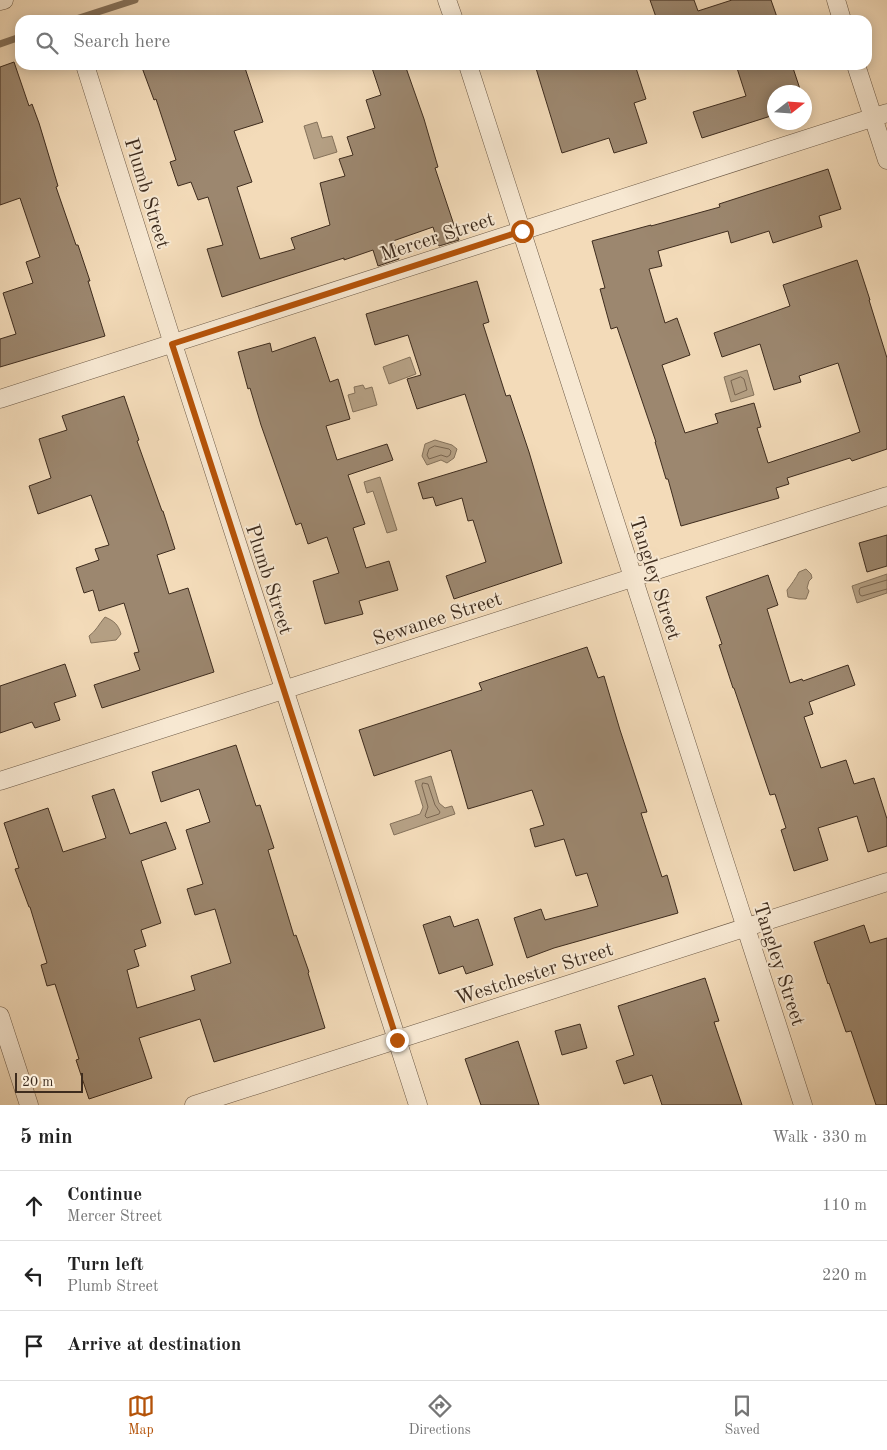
<!DOCTYPE html>
<meta charset="utf-8">
<style>
:root{--surface:#fff;--page:#f6f6f6;--text:#222;--muted:#767676;--line:#e0e0e0;--accent:#b45309}
body{margin:0;font-family:"Old Standard TT",serif;background:var(--page);color:var(--text)}
.compass{position:absolute;left:767px;top:85px;width:45px;height:45px;border-radius:50%;background:var(--surface);box-shadow:0 2px 12px #0003;rotate:73deg}
.scale{position:absolute;left:15px;bottom:12px;width:68px;box-sizing:border-box;padding-left:5px;border:2px solid #3e2c1e;border-top:0;font-size:14px;line-height:18px;white-space:nowrap;color:#3e2c1e;-webkit-text-stroke:4px #f7e8d2;paint-order:stroke}
.stop{position:absolute;width:15px;height:15px;margin:-11px;border:4px solid #b45309;border-radius:50%;background:#fff}
.stop.end{background:#b45309;border-color:#fff;box-shadow:0 1px 5px #0008}
.list{margin:0;padding:0;list-style:none}
h2{display:flex;justify-content:space-between;align-items:center;height:65px;margin:0;padding:0 20px;font-size:21px}
h2 small{font-size:16px;font-weight:400;color:var(--muted)}
.list li{display:grid;grid-template-columns:32px 1fr auto;gap:15px;align-items:center;box-sizing:border-box;height:70px;padding:0 20px;border-top:1px solid var(--line)}
.list b{display:block;font-size:19px;white-space:nowrap}
.list p{margin:0;font-size:16px;white-space:nowrap;color:var(--muted)}
.list em{font-size:16px;font-style:normal;color:var(--muted)}
.icon{flex:none;width:28px;height:28px;fill:none;stroke:currentColor;stroke-width:2;stroke-linecap:round;stroke-linejoin:round}
.map{position:relative;flex:none;width:887px;height:1105px;overflow:hidden}
.search{position:absolute;background:var(--surface);box-shadow:0 2px 12px #0003;left:15px;right:15px;top:15px;height:55px;display:flex;align-items:center;gap:12px;box-sizing:border-box;padding:0 18px;border-radius:15px;color:var(--muted);font-size:19px}
.sheet{height:275px;background:var(--surface)}
nav{display:flex;justify-content:space-around;align-items:center;box-sizing:border-box;height:70px;border-top:1px solid var(--line);background:var(--surface);font-size:14px;color:var(--muted)}
nav a{display:grid;justify-items:center;gap:2px}
nav .on{color:var(--accent)}
.map>svg:first-child{display:block}
.water{fill:#b5a084;stroke:#85725b}
.lines{fill:none;stroke-linecap:round;stroke-linejoin:round}
.shore{stroke:#7a6651;stroke-width:1}
.stream{stroke:#85725b;stroke-width:7}
.building{fill:#9c876f;stroke:#3e2c1e}
.minor-casing{stroke:#6b5845;stroke-width:19}
.minor{stroke:#f7e8d2;stroke-width:18}
.route{stroke:#b45309;stroke-width:6}
.labels{text-anchor:middle;stroke-width:4;stroke-linejoin:round;paint-order:stroke}
.street-label{font-size:20px;fill:#3e2c1e;stroke:#f7e8d2}
</style>
<div class="map">
<svg width="887" height="1105" viewBox="0 0 887 1105">
<rect width="100%" height="100%" fill="#f3dbb9"/>
<filter id="stains"><feTurbulence type="fractalNoise" baseFrequency=".004" numOctaves="4"/><feColorMatrix values="0 0 0 0 .2 0 0 0 0 .09 0 0 0 0 .02 0 0 0 .5 -.17"/></filter>
<radialGradient id="worn" r=".72"><stop offset=".6" stop-color="#630" stop-opacity="0"/><stop offset="1" stop-color="#630" stop-opacity=".3"/></radialGradient>
<g class="water">
<polygon points="317,122 322,138 332,136 337,152 314,159 304,126"/>
<polygon points="410,357 416,374 389,384 383,367"/>
<polygon points="747,370 754,395 731,402 724,377"/>
<polygon points="363,385 365,389 372,387 377,405 353,412 348,395 355,393 354,387"/>
<polygon points="435,440 452,445 457,449 454,458 447,463 441,460 427,465 422,456 425,444"/>
<polygon points="380,477 397,530 387,533 373,491 367,493 364,482"/>
<path d="M806,569l5,5 1,4 -3,3 -2,7 2,3 -3,8h-7l-11,-2 -1,-7c4,-5 9,-12 12,-18z"/>
<polygon points="887,574 887,593 857,603 852,586"/>
<path d="M105,617c9,4 13,7 16,17l-5,6 -25,3 -2,-7c7,-5 10,-12 16,-19z"/>
<polygon points="431,776 439,803 445,808 452,806 455,814 394,835 390,824 420,814 423,807 415,781"/>
</g>
<g class="lines">
<g class="shore">
<polygon points="741,377 744,379 747,390 735,395 731,381"/>
<polygon points="435,446 449,449 451,451 450,455 447,457 441,455 429,459 427,455 429,449"/>
<polyline points="887,580 860,588 859,591 860,595 862,596 887,589"/>
<polygon points="423,783 428,784 435,805 440,812 439,814 427,818 425,816 428,807 422,786"/>
</g>
<g class="stream">
<polyline points="73,20 135,0"/>
<polyline points="0,44 20,37"/>
</g>
</g>
<g class="building">
<polygon points="650,0 694,0 698,11 732,0 771,0 778,20 657,20"/>
<polygon points="14,62 29,106 32,104 39,123 58,186 56,187 76,245 78,245 90,281 88,281 105,336 0,367 0,339 16,334 3,293 33,283 26,262 40,257 20,198 0,205 0,67"/>
<polygon points="141,65 244,65 263,122 234,131 252,182 237,187 260,259 295,249 291,238 330,225 320,183 345,176 339,159 353,155 347,137 375,128 366,100 381,95 371,65 405,65 424,119 438,167 435,168 459,240 439,246 433,227 393,241 399,259 378,266 373,250 344,260 344,258 222,297 207,249 223,245 208,197 198,200 191,182 178,186 170,162 176,160 156,99 154,100"/>
<polygon points="535,65 635,65 646,99 634,103 647,143 614,153 609,138 562,153"/>
<polygon points="736,65 792,65 801,92 774,92 774,115 702,138 693,112 746,96"/>
<polygon points="828,169 841,209 819,216 822,227 773,243 769,231 731,243 728,231 658,251 662,266 649,269 665,323 677,318 690,355 662,365 685,433 718,423 715,414 754,403 761,427 757,428 768,463 843,438 860,432 838,363 799,376 801,382 774,390 760,344 722,357 714,333 790,306 783,285 857,260 870,300 869,300 887,358 887,449 852,461 850,458 787,478 789,484 776,488 779,498 681,526 668,479 666,479 655,442 656,442 617,327 611,329 600,289 605,288 592,241 651,225 651,226 720,207 719,204"/>
<polygon points="477,281 489,322 483,324 506,396 510,395 529,452 562,563 454,599 446,576 486,562 473,520 468,521 462,498 436,506 433,497 423,499 418,483 487,462 465,394 417,409 407,379 421,375 408,335 375,345 366,314"/>
<polygon points="315,337 330,382 338,379 350,419 326,426 337,460 387,444 393,460 348,475 365,524 353,528 366,568 389,561 398,590 359,601 363,614 325,624 313,581 339,573 327,537 308,544 301,523 296,525 261,425 250,388 248,389 238,352 270,343 272,352"/>
<polygon points="124,396 139,440 137,441 162,511 163,511 175,549 157,555 169,594 188,588 214,672 102,708 94,685 140,670 134,653 139,652 124,603 99,611 93,590 84,593 76,568 99,560 95,549 109,545 91,495 38,514 29,486 51,478 39,439 67,430 62,416"/>
<polygon points="887,535 887,566 867,572 859,543"/>
<polygon points="768,575 778,605 767,609 790,683 802,679 803,681 848,665 855,685 809,702 813,714 804,717 821,768 846,760 854,784 874,778 887,819 887,846 868,852 857,816 818,828 828,860 794,871 781,830 786,828 775,794 770,795 734,688 733,688 719,645 722,644 706,597"/>
<polygon points="587,647 598,678 604,676 620,730 647,812 641,813 662,877 667,875 678,913 554,948 527,958 514,918 541,909 545,920 598,906 587,873 576,876 564,839 535,847 530,829 544,825 532,790 468,809 451,750 374,776 359,730 482,690 479,683"/>
<polygon points="65,664 76,696 54,703 60,720 35,728 32,722 0,733 0,686"/>
<polygon points="236,745 256,806 260,805 274,848 268,850 294,936 296,935 309,972 308,973 325,1028 214,1062 200,1019 139,1038 152,1078 89,1099 76,1060 79,1059 55,984 47,986 41,965 47,963 30,907 29,907 15,869 19,868 4,823 48,808 63,852 106,838 92,796 114,789 130,834 166,822 176,849 141,861 161,923 141,930 146,946 134,950 139,966 127,970 137,1008 195,990 191,976 231,963 215,909 195,915 187,889 203,884 186,830 210,822 199,789 161,802 152,772"/>
<polygon points="450,916 454,927 478,919 493,965 466,974 463,966 439,974 423,925"/>
<polygon points="864,925 870,943 887,938 887,1105 876,1105 851,1031 846,1032 829,983 828,984 814,942"/>
<polygon points="705,978 719,1021 714,1022 742,1105 662,1105 652,1075 624,1084 616,1061 634,1055 618,1006"/>
<polygon points="580,1024 587,1048 562,1055 555,1031"/>
<polygon points="518,1041 539,1105 481,1105 465,1059"/>
</g>
<g class="lines">
<g class="minor-casing">
<g id="minor">
<polyline points="447,0 454,20"/>
<polyline points="836,0 842,20"/>
<polyline points="0,1 4,0"/>
<polyline points="85,65 173,344 418,1105"/>
<polyline points="468,65 803,1105"/>
<polyline points="856,65 887,160"/>
<polyline points="0,399 887,113"/>
<polyline points="0,781 887,496"/>
<polyline points="0,1016 29,1105"/>
<polyline points="194,1105 887,882"/>
</g>
</g>
<use href="#minor" class="minor"/>
</g>
<g class="lines">
<polyline class="route" points="397,1040 172,344 522,231"/>
</g>
<g class="labels">
<g class="street-label">
<text transform="translate(148 193) rotate(73)" y="7">Plumb Street</text>
<text transform="translate(437 236) rotate(-18)" y="7">Mercer Street</text>
<text transform="translate(656 578) rotate(72)" y="7">Tangley Street</text>
<text transform="translate(270 579) rotate(72)" y="7">Plumb Street</text>
<text transform="translate(437 618) rotate(-18)" y="7">Sewanee Street</text>
<text transform="translate(780 964) rotate(72)" y="7">Tangley Street</text>
<text transform="translate(534 973) rotate(-18)" y="7">Westchester Street</text>
</g>
</g>
<rect width="100%" height="100%" filter="url(#stains)"/>
<rect width="100%" height="100%" fill="url(#worn)"/>
</svg>
<svg class="compass" viewBox="-18 -18 36 36"><path d="M0-13l5 13h-10z" fill="#e53935"/><path d="M0 13l5-13h-10z" fill="#767676"/></svg>
<div class="scale">20 m</div>
<div class="stop" style="left:522px;top:231px"></div>
<div class="stop end" style="left:397px;top:1040px"></div>
<div class="search"><svg class="icon" aria-label="search" viewBox="0 0 24 24"><circle cx="10" cy="10" r="6"/><path d="M15 15l6 6"/></svg>Search here</div>
</div>
<section class="sheet">
<h2>5 min<small>Walk · 330 m</small></h2>
<ul class="list">
<li><svg class="icon" aria-label="ahead" viewBox="0 0 24 24"><path d="M12 20V5M6 11l6-6 6 6"/></svg><div><b>Continue</b><p>Mercer Street</p></div><em>110 m</em></li>
<li><svg class="icon" aria-label="left" viewBox="0 0 24 24"><path d="M17 20v-9H6M10 6l-5 5 5 5"/></svg><div><b>Turn left</b><p>Plumb Street</p></div><em>220 m</em></li>
<li><svg class="icon" aria-label="arrive" viewBox="0 0 24 24"><path d="M6 21V4h12l-3 4 3 4H6"/></svg><div><b>Arrive at destination</b></div></li>
</ul>
</section>
<nav>
<a class="on"><svg class="icon" aria-label="map" viewBox="0 0 24 24"><path d="M3 6l6-2 6 2 6-2v14l-6 2-6-2-6 2zM9 4v14M15 6v14"/></svg>Map</a>
<a><svg class="icon" aria-label="directions" viewBox="0 0 24 24"><path d="M12 3l9 9-9 9-9-9zM9 14v-3h6M13 9l2 2-2 2"/></svg>Directions</a>
<a><svg class="icon" aria-label="saved" viewBox="0 0 24 24"><path d="M7 4h10v16l-5-4-5 4z"/></svg>Saved</a>
</nav>
